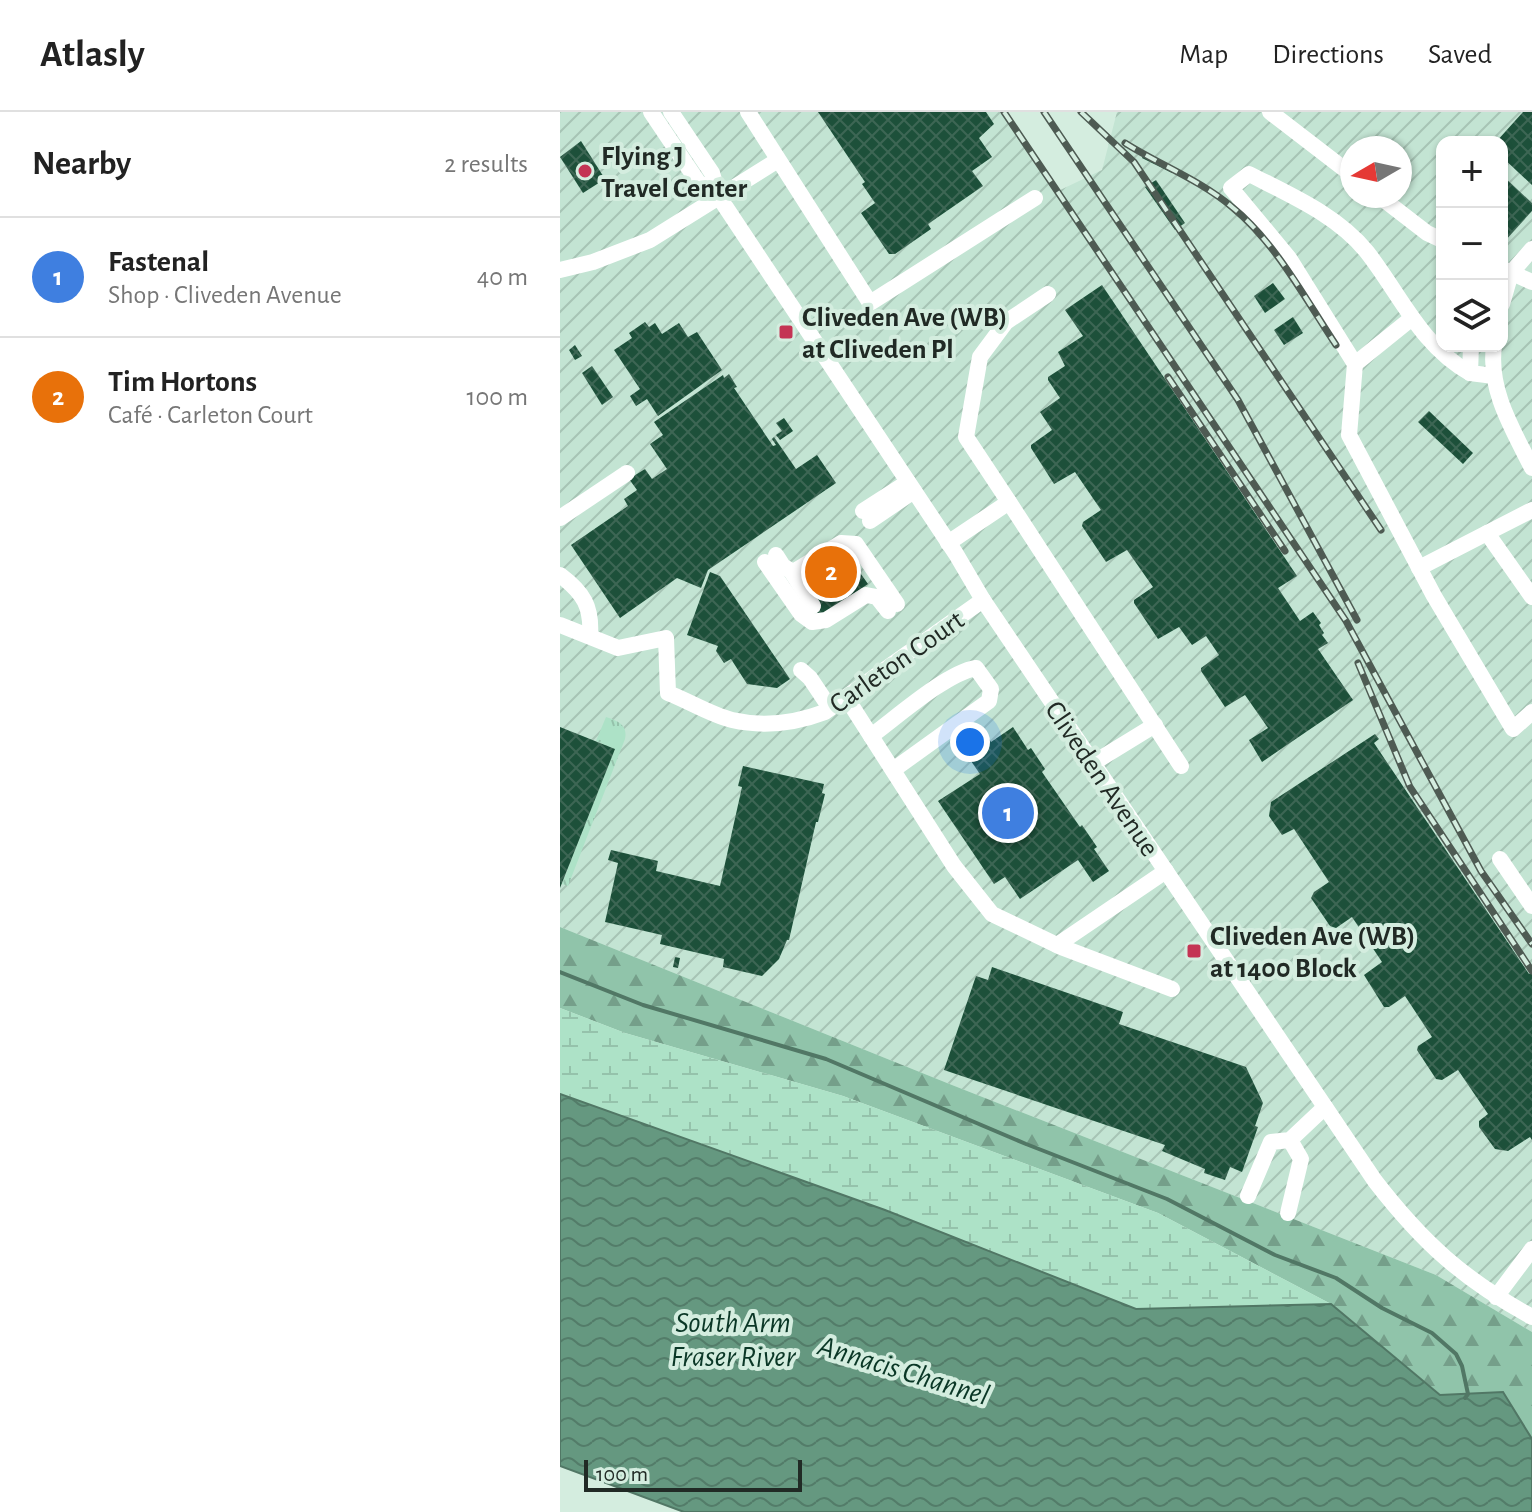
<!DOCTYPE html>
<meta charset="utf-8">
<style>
:root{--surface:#fff;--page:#f6f6f6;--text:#222;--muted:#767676;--line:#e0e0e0;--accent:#1a73e8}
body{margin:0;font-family:"Alegreya Sans",sans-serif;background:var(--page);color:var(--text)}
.controls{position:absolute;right:24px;top:24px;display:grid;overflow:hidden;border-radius:16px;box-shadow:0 2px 6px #0004}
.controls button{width:72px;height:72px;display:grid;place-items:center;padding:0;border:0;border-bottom:2px solid var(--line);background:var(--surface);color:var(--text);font:40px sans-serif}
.compass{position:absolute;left:780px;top:24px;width:72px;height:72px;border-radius:50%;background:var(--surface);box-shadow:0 2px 6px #0004;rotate:261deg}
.scale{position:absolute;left:24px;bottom:20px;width:218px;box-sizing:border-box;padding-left:8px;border:4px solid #212a25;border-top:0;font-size:22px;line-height:28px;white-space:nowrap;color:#212a25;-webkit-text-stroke:6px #d4eddf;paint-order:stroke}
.you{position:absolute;left:410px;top:630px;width:28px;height:28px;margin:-20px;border:6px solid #fff;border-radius:50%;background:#1a73e8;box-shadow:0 0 0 12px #1a73e833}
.badge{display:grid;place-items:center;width:52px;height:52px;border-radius:50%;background:var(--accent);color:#fff;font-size:26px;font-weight:700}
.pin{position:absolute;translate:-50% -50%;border:4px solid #fff;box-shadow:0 2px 8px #0006}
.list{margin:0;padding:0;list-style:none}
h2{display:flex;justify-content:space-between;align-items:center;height:104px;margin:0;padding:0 32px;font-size:34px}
h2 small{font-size:26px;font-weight:400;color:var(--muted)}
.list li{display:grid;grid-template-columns:52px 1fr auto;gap:24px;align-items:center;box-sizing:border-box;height:120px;padding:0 32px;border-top:2px solid var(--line)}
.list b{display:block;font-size:30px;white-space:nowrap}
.list p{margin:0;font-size:26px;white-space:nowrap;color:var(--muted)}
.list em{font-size:26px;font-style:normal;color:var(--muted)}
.icon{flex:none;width:44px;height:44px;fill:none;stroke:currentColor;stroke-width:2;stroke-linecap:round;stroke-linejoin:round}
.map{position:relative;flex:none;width:972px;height:1400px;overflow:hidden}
header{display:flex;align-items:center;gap:48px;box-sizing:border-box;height:112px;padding:0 40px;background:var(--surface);border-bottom:2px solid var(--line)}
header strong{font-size:38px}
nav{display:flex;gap:44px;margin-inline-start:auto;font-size:28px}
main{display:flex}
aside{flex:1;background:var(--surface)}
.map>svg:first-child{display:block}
.industrial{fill:url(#industrial-furrows);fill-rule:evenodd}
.grass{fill:url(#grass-tufts)}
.forest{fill:url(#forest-firs)}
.wetland{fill:url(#wetland-marsh)}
.water{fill:url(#water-waves);stroke:#517765;stroke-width:2}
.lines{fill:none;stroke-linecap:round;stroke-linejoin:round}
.stream{stroke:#517765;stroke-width:4}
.building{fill:url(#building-cross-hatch)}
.minor{stroke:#fff;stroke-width:16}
.rail-casing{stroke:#4e5b53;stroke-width:7}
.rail{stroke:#d4eddf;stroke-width:4;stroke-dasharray:12;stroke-linecap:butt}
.poi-dot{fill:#c43454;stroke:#d4eddf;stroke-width:3}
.labels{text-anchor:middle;stroke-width:8;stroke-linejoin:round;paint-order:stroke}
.poi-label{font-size:28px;font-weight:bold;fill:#212a25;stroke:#d4eddf;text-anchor:start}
.street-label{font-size:28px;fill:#212a25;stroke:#d4eddf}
.water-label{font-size:30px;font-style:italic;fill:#0a3726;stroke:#d4eddf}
</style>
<header>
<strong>Atlasly</strong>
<nav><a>Map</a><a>Directions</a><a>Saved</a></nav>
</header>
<main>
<aside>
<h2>Nearby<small>2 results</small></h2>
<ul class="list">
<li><span class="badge" style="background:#3f7fe0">1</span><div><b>Fastenal</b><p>Shop · Cliveden Avenue</p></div><em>40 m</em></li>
<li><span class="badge" style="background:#e8710a">2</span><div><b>Tim Hortons</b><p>Café · Carleton Court</p></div><em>100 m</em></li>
</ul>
</aside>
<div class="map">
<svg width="972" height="1400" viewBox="0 0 972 1400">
<defs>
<pattern id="industrial-furrows" width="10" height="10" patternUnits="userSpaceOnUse" patternTransform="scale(2)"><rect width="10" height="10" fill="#c3e4d3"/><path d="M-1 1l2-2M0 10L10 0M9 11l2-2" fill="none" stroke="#a7c4b5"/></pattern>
<pattern id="grass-tufts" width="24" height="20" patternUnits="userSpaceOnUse" patternTransform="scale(2)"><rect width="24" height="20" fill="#ade2c7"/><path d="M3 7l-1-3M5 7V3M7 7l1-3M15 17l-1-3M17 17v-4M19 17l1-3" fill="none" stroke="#95c2ab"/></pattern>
<pattern id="forest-firs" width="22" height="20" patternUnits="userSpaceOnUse" patternTransform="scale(2)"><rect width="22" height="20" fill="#90c4aa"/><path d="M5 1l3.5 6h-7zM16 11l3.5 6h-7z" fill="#759f8a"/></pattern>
<pattern id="wetland-marsh" width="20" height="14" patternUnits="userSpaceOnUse" patternTransform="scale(2)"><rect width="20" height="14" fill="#ade2c7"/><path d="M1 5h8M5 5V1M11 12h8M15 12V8" fill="none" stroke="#95c2ab"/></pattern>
<pattern id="water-waves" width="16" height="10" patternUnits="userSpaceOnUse" patternTransform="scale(2)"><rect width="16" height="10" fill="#659880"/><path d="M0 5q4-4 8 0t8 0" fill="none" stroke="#537c69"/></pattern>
<pattern id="building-cross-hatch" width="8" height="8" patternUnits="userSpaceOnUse" patternTransform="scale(2)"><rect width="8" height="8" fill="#1d503a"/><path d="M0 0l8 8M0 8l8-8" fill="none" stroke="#3d6654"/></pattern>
</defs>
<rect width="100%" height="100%" fill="#d4eddf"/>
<path class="industrial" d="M0,0h444l50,81 48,-23 15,-58h415v1220l-96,-57 -484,-190 -392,-158zM882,30h60v204h-60zM792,36h48v48h-48z"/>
<path class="grass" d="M46,605c12,4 22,8 19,22l-57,147 -6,-2 53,-135 -19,-8z"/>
<polygon class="forest" points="0,815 392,973 876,1163 972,1220 972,1327 943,1280 881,1283 771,1192 598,1101 283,984 65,921 0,896"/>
<polygon class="wetland" points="0,896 65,921 283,984 598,1101 771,1192 880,1283 943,1280 972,1327 972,1400 0,1011"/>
<polygon class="water" points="0,982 325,1098 576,1197 771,1192 880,1283 943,1280 972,1327 972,1400 124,1400 0,1354"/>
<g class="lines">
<polyline class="stream" points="0,860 83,893 266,947 466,1032 607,1087 715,1143 776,1166 822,1196 872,1221 896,1242 902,1254 908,1282 905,1286"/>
</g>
<g class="building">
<polygon points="258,0 426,0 434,12 419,26 432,45 412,59 423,74 368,112 371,117 335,142 329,142 301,101 315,91 302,72 305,70"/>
<polygon points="963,0 972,0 972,73 942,45 942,30 936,30"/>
<polygon points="21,29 45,67 23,81 0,45"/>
<polygon points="585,40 615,56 612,61 582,46"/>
<polygon points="942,63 972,91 972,99 944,130 942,128"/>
<polygon points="596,68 625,111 615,118 585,75"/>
<polygon points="713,171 725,187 705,201 694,184"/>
<polygon points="542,173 737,464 718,476 740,509 753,500 761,511 759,513 764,521 762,523 768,531 758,537 793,588 702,650 689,628 708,616 685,583 665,595 641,559 641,556 659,543 646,524 632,533 619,515 598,527 574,491 574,488 593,475 567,438 546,450 522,414 523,410 541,398 515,360 494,372 471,336 471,333 492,318 480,300 500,286 488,268 488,265 505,254 498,240 523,224 505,198"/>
<polygon points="733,205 743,221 724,233 714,218"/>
<polygon points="85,210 89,215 95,211 102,222 119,211 128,225 137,220 162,258 98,304 87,287 76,294 70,284 80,277 54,238 72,226 69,221"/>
<polygon points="15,233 22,244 15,248 9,238"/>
<polygon points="32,254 53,285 42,293 22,261"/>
<polygon points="169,262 177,275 174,276 213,334 216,333 212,327 214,325 236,357 257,343 276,371 148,458 141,476 117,466 60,506 11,433 68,394 64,387 77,378 69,367 85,357 92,367 107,357 90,332 103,323 94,310 163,263 164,266"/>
<polygon points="869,299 913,341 903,352 858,310"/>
<polygon points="224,306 233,319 220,328 216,323 222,319 216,311"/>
<polygon points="284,438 308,472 259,505 240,464 273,441 275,444"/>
<polygon points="150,460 160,464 230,567 217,576 187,572 171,547 164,551 156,539 158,534 127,523"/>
<polygon points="0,615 55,637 0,776"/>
<polygon points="453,615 468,638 471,636 485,657 482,660 520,715 522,713 537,735 534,737 549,759 533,770 518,748 460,787 445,765 434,772 378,689 420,662 406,642 429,627 431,630"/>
<polygon points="815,622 819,627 814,631 969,862 972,860 972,1028 970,1025 948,1039 935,1037 919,1015 919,1009 928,1002 898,958 882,968 876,967 857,938 858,934 872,925 845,884 829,895 824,895 804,863 822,850 792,805 776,816 770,814 751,786 754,780 769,770 734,717 722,723 709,704 711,690"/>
<polygon points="183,654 264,672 262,681 265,682 258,710 256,710 229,828 227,828 219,847 202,864 163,855 164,847 100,832 102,823 45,810 58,751 48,748 51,738 98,749 96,759 160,774 182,675 178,674"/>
<polygon points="115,845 120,846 118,856 113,855"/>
<polygon points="432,855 563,900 559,912 686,955 703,991 695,1014 698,1015 682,1060 670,1055 665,1068 644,1061 645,1057 602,1039 605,1033 384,958 416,864 428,868"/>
</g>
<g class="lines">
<g class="minor">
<polyline points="91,0 138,70 159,85"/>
<path d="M111,0l41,61 7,24 237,357 27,46 392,581c48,62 88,98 157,136"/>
<polyline points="188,0 310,191 475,86"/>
<polyline points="710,0 792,63"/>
<polyline points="819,84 867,121 882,128"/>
<polyline points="943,157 972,170"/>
<polyline points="0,158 33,150 90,128 218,48"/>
<polyline points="942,192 951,161 972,137"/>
<polyline points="911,234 910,261 934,264"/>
<path d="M934,234c-6,44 19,84 38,122"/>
<polyline points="795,252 852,206"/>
<path d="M910,261c-49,-27 -70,-79 -103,-121 -30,-37 -77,-57 -118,-78l-18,14 58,70 66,106 -6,71 85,161 79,133 19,-17"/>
<polyline points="449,390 406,325 420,245 446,210 488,182"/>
<polyline points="972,398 927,421 972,485"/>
<polyline points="303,399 348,370"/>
<polyline points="0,406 67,361"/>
<polyline points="310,409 354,379"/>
<polyline points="388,431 449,390 621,654"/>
<polyline points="216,443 223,454 233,460 281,431 296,432 337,492"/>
<polyline points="205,450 241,502 252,510 266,508 306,483 317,485 328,499"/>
<polyline points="859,456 927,421"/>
<polyline points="231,459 253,494"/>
<path d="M0,463c24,18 32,32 30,61"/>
<path d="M0,513l58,23 48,-10 2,55c21,8 43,22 64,27 31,7 64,3 93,-8l158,-112"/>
<polyline points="241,558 250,566 270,596"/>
<polyline points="286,585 394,754 432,802 501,835 612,877"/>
<path d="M311,624c25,-18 75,-63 105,-68l15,21 -2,12 -96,69"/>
<polyline points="533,651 595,613"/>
<polyline points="940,747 972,794"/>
<polyline points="497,833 606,759"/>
<polyline points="688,1084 711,1030 730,1028 765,995"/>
<polyline points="728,1101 741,1047 730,1028"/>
<polyline points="936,1185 972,1137"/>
</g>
<g class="rail-casing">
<g id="rail">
<polyline points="444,0 786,509 921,759 972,832"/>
<polyline points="484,0 678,288 797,508"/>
<polyline points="521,0 574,50 821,418"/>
<path d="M565,31c35,22 75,37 107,64 44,36 72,90 104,138"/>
<polyline points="608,265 725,439"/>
<polyline points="798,551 850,675 972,859"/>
</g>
</g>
<use href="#rail" class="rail"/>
</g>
<g class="poi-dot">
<circle cx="25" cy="59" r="8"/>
<rect x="218" y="212" width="16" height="16" rx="4"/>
<rect x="626" y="831" width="16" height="16" rx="4"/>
</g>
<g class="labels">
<g class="poi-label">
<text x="41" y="53">Flying J<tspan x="41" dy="32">Travel Center</tspan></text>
<text x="242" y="214">Cliveden Ave (WB)<tspan x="242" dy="32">at Cliveden Pl</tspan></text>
<text x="650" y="833">Cliveden Ave (WB)<tspan x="650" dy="32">at 1400 Block</tspan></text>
</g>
<g class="street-label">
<text transform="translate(336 549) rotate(-35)" y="10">Carleton Court</text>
<text transform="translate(543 666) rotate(56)" y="10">Cliveden Avenue</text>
</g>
<g class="water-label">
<text x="173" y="1220">South Arm<tspan x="173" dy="34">Fraser River</tspan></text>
<text transform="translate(344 1258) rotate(17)" y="10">Annacis Channel</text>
</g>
</g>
</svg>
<div class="controls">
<button>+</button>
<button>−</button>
<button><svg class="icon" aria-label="layers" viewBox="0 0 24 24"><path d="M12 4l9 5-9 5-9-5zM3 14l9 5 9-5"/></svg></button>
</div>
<svg class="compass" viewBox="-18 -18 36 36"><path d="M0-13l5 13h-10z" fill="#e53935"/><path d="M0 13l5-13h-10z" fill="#767676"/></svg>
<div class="scale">100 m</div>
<div class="you"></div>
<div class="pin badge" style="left:448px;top:701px;background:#3f7fe0">1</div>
<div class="pin badge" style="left:271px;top:460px;background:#e8710a">2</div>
</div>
</main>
